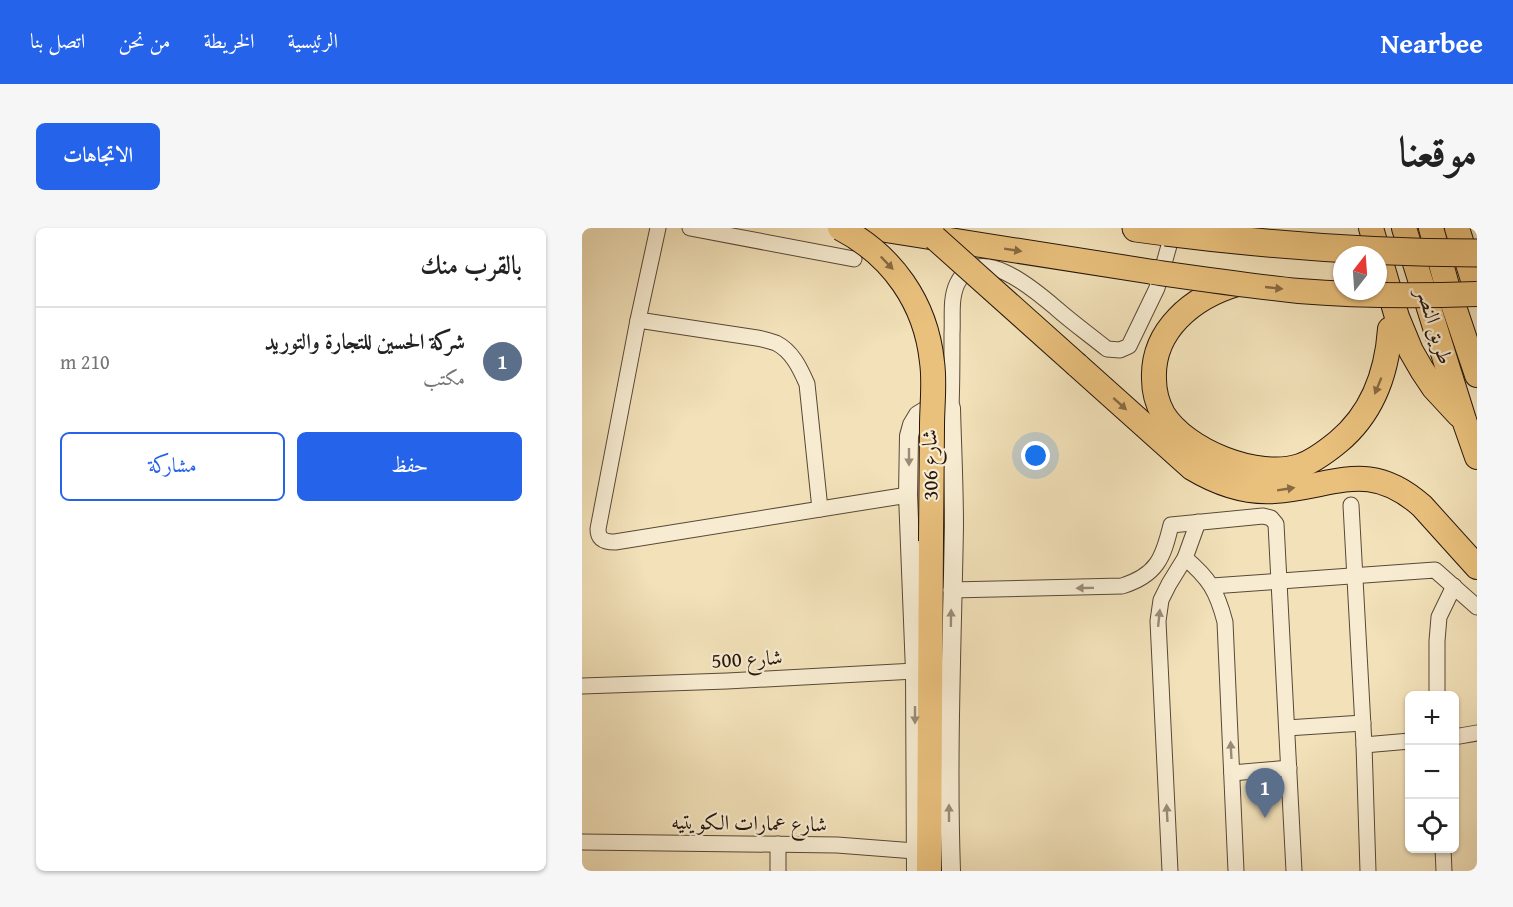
<!DOCTYPE html>
<html lang="ar">
<meta charset="utf-8">
<style>
:root{--surface:#fff;--page:#f6f6f6;--text:#222;--muted:#767676;--line:#e0e0e0;--accent:#2563eb}
body{margin:0;font-family:"Gentium Book Plus",Amiri,serif;background:var(--page);color:var(--text);direction:rtl}
.controls{position:absolute;right:18px;bottom:18px;display:grid;overflow:hidden;border-radius:9px;box-shadow:0 2px 4px #0004}
.controls button{width:54px;height:54px;display:grid;place-items:center;padding:0;border:0;border-bottom:2px solid var(--line);background:var(--surface);color:var(--text);font:30px sans-serif}
.compass{position:absolute;left:751px;top:18px;width:54px;height:54px;border-radius:50%;background:var(--surface);box-shadow:0 2px 4px #0004;rotate:17deg}
.you{position:absolute;left:454px;top:228px;width:21px;height:21px;margin:-15px;border:4px solid #fff;border-radius:50%;background:#1a73e8;box-shadow:0 0 0 9px #1a73e833}
.badge{display:grid;place-items:center;width:39px;height:39px;border-radius:50%;background:var(--accent);color:#fff;font-size:20px;font-weight:700}
.pin{position:absolute;translate:-50% -50px;filter:drop-shadow(0 2px 3px #0008)}
.pin::after{content:'';position:absolute;top:32px;width:21px;height:18px;background:inherit;clip-path:polygon(0 0,100% 0,50% 100%)}
.list{margin:0;padding:0;list-style:none}
h2{display:flex;justify-content:space-between;align-items:center;height:78px;margin:0;padding:0 24px;font-size:26px}
h2 small{font-size:20px;font-weight:400;color:var(--muted)}
.list li{display:grid;grid-template-columns:39px 1fr auto;gap:18px;align-items:center;box-sizing:border-box;height:108px;padding:0 24px;border-top:2px solid var(--line)}
.list b{display:block;font-size:22px;white-space:nowrap}
.list p{margin:0;font-size:20px;white-space:nowrap;color:var(--muted)}
.list em{font-size:20px;font-style:normal;color:var(--muted)}
.actions{display:flex;gap:12px;padding:18px 24px}
.actions a{flex:1;padding:14px 0;border:2px solid var(--accent);border-radius:9px;text-align:center;font-size:21px;color:var(--accent)}
.actions .main{background:var(--accent);color:#fff}
.icon{flex:none;width:33px;height:33px;fill:none;stroke:currentColor;stroke-width:2;stroke-linecap:round;stroke-linejoin:round}
.map{position:relative;flex:none;width:895px;height:643px;overflow:hidden;direction:ltr;border-radius:9px}
header{display:flex;align-items:center;gap:36px;box-sizing:border-box;height:84px;padding:0 30px;background:var(--accent);color:#fff}
header strong{font-size:28px}
nav{display:flex;gap:33px;margin-inline-start:auto;font-size:21px}
.intro{display:flex;align-items:center;justify-content:space-between;box-sizing:border-box;height:144px;padding:0 36px}
h1{margin:0;font-size:42px}
.button{padding:15px 27px;border-radius:9px;background:var(--accent);color:#fff;font-size:21px;font-weight:700}
main{display:flex;gap:36px;padding:0 36px}
aside{flex:1;background:var(--surface);border-radius:9px;box-shadow:0 2px 4px #0004}
.map>svg:first-child{display:block}
.lines{fill:none;stroke-linecap:round;stroke-linejoin:round}
.minor-casing{stroke:#594836;stroke-width:17}
.tertiary-casing{stroke:#594836;stroke-width:20}
.trunk-casing{stroke:#26150a;stroke-width:26}
.motorway-casing{stroke:#26150a;stroke-width:29}
.minor{stroke:#f7ecd2;stroke-width:15}
.tertiary{stroke:#f7ecd2;stroke-width:18}
.trunk{stroke:#e9c07c;stroke-width:24}
.motorway{stroke:#e9c07c;stroke-width:27}
.trunk-bridge-casing{stroke:#26150a;stroke-width:26;stroke-linecap:butt}
.motorway-bridge-casing{stroke:#26150a;stroke-width:29;stroke-linecap:butt}
.trunk-bridge{stroke:#e9c07c;stroke-width:24}
.motorway-bridge{stroke:#e9c07c;stroke-width:27}
.oneway{fill:#886a43}
.oneway2{fill:#998b78}
.labels{text-anchor:middle;stroke-width:4.5;stroke-linejoin:round;paint-order:stroke}
.street-label{font-size:21px;fill:#26150a;stroke:#f7ecd2}
</style>
<header>
<strong>Nearbee</strong>
<nav><a>الرئيسية</a><a>الخريطة</a><a>من نحن</a><a>اتصل بنا</a></nav>
</header>
<div class="intro"><h1>موقعنا</h1><a class="button">الاتجاهات</a></div>
<main>
<div class="map">
<svg width="895" height="643" viewBox="0 0 895 643">
<rect width="100%" height="100%" fill="#f2e1b9"/>
<filter id="stains"><feTurbulence type="fractalNoise" baseFrequency=".00333" numOctaves="4"/><feColorMatrix values="0 0 0 0 .2 0 0 0 0 .09 0 0 0 0 .02 0 0 0 .5 -.17"/></filter>
<radialGradient id="worn" r=".72"><stop offset=".6" stop-color="#630" stop-opacity="0"/><stop offset="1" stop-color="#630" stop-opacity=".3"/></radialGradient>
<g class="lines">
<g class="minor-casing">
<g id="minor">
<path d="M76,0l-20,92 -40,209c0,11 7,13 17,13l293,-47"/>
<polyline points="108,0 272,31"/>
<path d="M56,92l119,18c6,1 13,3 19,5 16,8 24,25 31,41l13,125"/>
<path d="M369,180c1,-25 1,-50 1,-74 1,-16 -2,-35 5,-50 21,-44 79,7 100,25 16,14 34,27 50,40l13,1 9,-4 28,-58 17,-60"/>
<polyline points="769,277 782,517 786,643"/>
<path d="M603,330c24,20 32,33 40,64l11,249"/>
<polyline points="630,358 853,342 895,379"/>
<path d="M369,362l171,-4c35,-11 41,-28 49,-61l92,-9 8,2 5,6 18,347"/>
<polyline points="0,458 145,453 333,443"/>
<polyline points="855,467 855,413 857,389 872,358"/>
<polyline points="705,500 781,495"/>
<polyline points="872,509 895,505"/>
<polyline points="782,517 828,513"/>
<polyline points="650,545 707,540"/>
<polyline points="0,614 255,617 333,623"/>
<polyline points="196,616 196,643"/>
<polyline points="861,620 862,643"/>
<polyline points="588,643 576,393 579,372 587,356 603,330 616,294"/>
</g>
</g>
<g class="tertiary-casing">
<path id="tertiary" d="M334,643l-1,-200 -7,-176 1,-59 3,-11 6,-10 10,-6 23,-1c1,39 3,78 3,118 -2,115 -7,230 -3,345"/>
</g>
<g class="trunk-casing">
<g id="trunk">
<polyline points="291,0 571,44"/>
<polyline points="789,0 815,89 829,123 840,142 852,160 877,187"/>
<polyline points="822,0 882,192 895,229"/>
<polyline points="849,0 866,61 895,147"/>
<polyline points="875,0 895,65"/>
<path d="M655,56c-44,13 -85,46 -83,95 0,11 3,24 9,35 23,37 95,66 137,52 14,-5 27,-15 38,-24 35,-29 49,-70 52,-113"/>
<path d="M495,137l115,103c25,15 52,25 82,23 61,-4 94,-33 148,15l55,61"/>
<polyline points="347,643 349,313"/>
</g>
</g>
<g class="motorway-casing">
<polyline id="motorway" points="554,0 584,4"/>
</g>
<use href="#minor" class="minor"/>
<use href="#tertiary" class="tertiary"/>
<use href="#trunk" class="trunk"/>
<use href="#motorway" class="motorway"/>
<g class="trunk-bridge-casing">
<g id="trunk-bridge">
<path d="M258,0c52,27 86,75 92,134 3,21 0,43 0,64 0,38 -1,76 -1,115"/>
<polyline points="353,10 495,137"/>
<path d="M571,44c49,7 97,14 146,19 59,5 119,5 178,3"/>
</g>
</g>
<g class="motorway-bridge-casing">
<path id="motorway-bridge" d="M584,4c103,13 206,21 311,21"/>
</g>
<use href="#trunk-bridge" class="trunk-bridge"/>
<use href="#motorway-bridge" class="motorway-bridge"/>
</g>
<defs><path id="oneway-solid" d="M-6-.8H1V-3.2L6.5 0L1 3.2V.8H-6Z" transform="scale(1.5)"/></defs>
<g class="oneway">
<use href="#oneway-solid" transform="translate(431 22) rotate(9)"/>
<use href="#oneway-solid" transform="translate(305 35) rotate(46)"/>
<use href="#oneway-solid" transform="translate(692 60) rotate(6)"/>
<use href="#oneway-solid" transform="translate(796 158) rotate(112)"/>
<use href="#oneway-solid" transform="translate(538 176) rotate(42)"/>
<use href="#oneway-solid" transform="translate(704 261) rotate(-9)"/>
</g>
<g class="oneway2">
<use href="#oneway-solid" transform="translate(327 229) rotate(90)"/>
<use href="#oneway-solid" transform="translate(503 360) rotate(179)"/>
<use href="#oneway-solid" transform="translate(369 390) rotate(-89)"/>
<use href="#oneway-solid" transform="translate(577 390) rotate(-84)"/>
<use href="#oneway-solid" transform="translate(333 487) rotate(90)"/>
<use href="#oneway-solid" transform="translate(649 522) rotate(-93)"/>
<use href="#oneway-solid" transform="translate(367 585) rotate(-90)"/>
<use href="#oneway-solid" transform="translate(585 585) rotate(-93)"/>
</g>
<g class="labels">
<g class="street-label">
<text transform="translate(853 98) rotate(73)" y="7">طريق النصر</text>
<text transform="translate(348 237) rotate(-91)" y="7">شارع 306</text>
<text transform="translate(165 431) rotate(-3)" y="7">شارع 500</text>
<text transform="translate(167 595) rotate(1)" y="7">شارع عمارات الكويتيه</text>
</g>
</g>
<rect width="100%" height="100%" filter="url(#stains)"/>
<rect width="100%" height="100%" fill="url(#worn)"/>
</svg>
<div class="controls">
<button>+</button>
<button>−</button>
<button><svg class="icon" aria-label="locate" viewBox="0 0 24 24"><circle cx="12" cy="12" r="6"/><path d="M12 2v4M12 18v4M2 12h4M18 12h4"/></svg></button>
</div>
<svg class="compass" viewBox="-18 -18 36 36"><path d="M0-13l5 13h-10z" fill="#e53935"/><path d="M0 13l5-13h-10z" fill="#767676"/></svg>
<div class="you"></div>
<div class="pin badge" style="left:683px;top:590px;background:#5c6f8a">1</div>
</div>
<aside>
<h2>بالقرب منك<small></small></h2>
<ul class="list">
<li><span class="badge" style="background:#5c6f8a">1</span><div><b>شركة الحسين للتجارة والتوريد</b><p>مكتب</p></div><em>210 m</em></li>
</ul>
<div class="actions"><a class="main">حفظ</a><a>مشاركة</a></div>
</aside>
</main>
